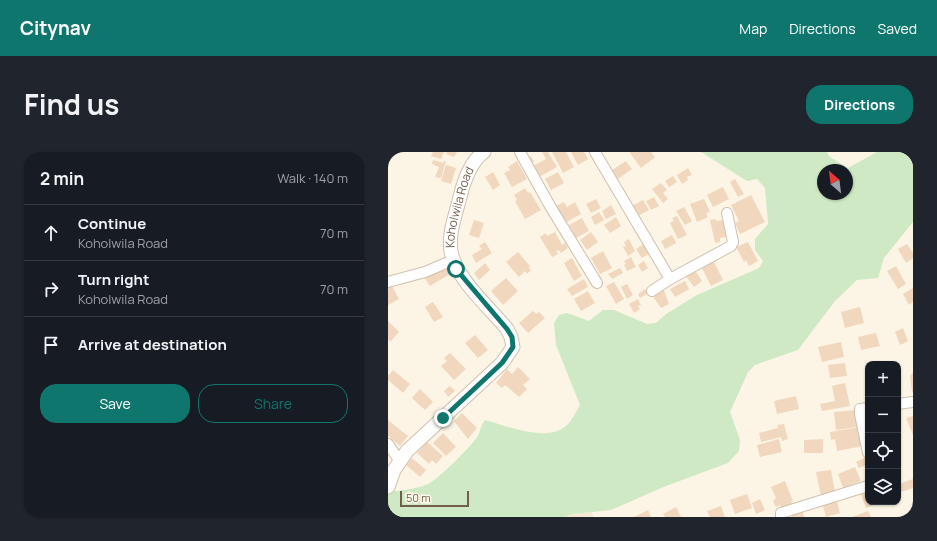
<!DOCTYPE html>
<meta charset="utf-8">
<style>
:root{--surface:#171b24;--page:#20242c;--text:#f1f3f6;--muted:#9ea1a6;--line:#363941;--accent:#0f766e}
body{margin:0;font-family:Manrope,sans-serif;background:var(--page);color:var(--text)}
.controls{position:absolute;right:12px;bottom:12px;display:grid;overflow:hidden;border-radius:8px;box-shadow:0 1px 3px #0004}
.controls button{width:36px;height:36px;display:grid;place-items:center;padding:0;border:0;border-bottom:1px solid var(--line);background:var(--surface);color:var(--text);font:20px sans-serif}
.compass{position:absolute;left:429px;top:12px;width:36px;height:36px;border-radius:50%;background:var(--surface);box-shadow:0 1px 3px #0004;rotate:332deg}
.scale{position:absolute;left:12px;bottom:10px;width:69px;box-sizing:border-box;padding-left:4px;border:2px solid #735e4b;border-top:0;font-size:11px;line-height:14px;white-space:nowrap;color:#735e4b;-webkit-text-stroke:3px #fef9eb;paint-order:stroke}
.stop{position:absolute;width:12px;height:12px;margin:-9px;border:3px solid #0f766e;border-radius:50%;background:#fff}
.stop.end{background:#0f766e;border-color:#fff;box-shadow:0 1px 4px #0008}
.list{margin:0;padding:0;list-style:none}
h2{display:flex;justify-content:space-between;align-items:center;height:52px;margin:0;padding:0 16px;font-size:17px}
h2 small{font-size:13px;font-weight:400;color:var(--muted)}
.list li{display:grid;grid-template-columns:26px 1fr auto;gap:12px;align-items:center;box-sizing:border-box;height:56px;padding:0 16px;border-top:1px solid var(--line)}
.list b{display:block;font-size:15px;white-space:nowrap}
.list p{margin:0;font-size:13px;white-space:nowrap;color:var(--muted)}
.list em{font-size:13px;font-style:normal;color:var(--muted)}
.actions{display:flex;gap:8px;padding:12px 16px}
.actions a{flex:1;padding:9px 0;border:1px solid var(--accent);border-radius:16px;text-align:center;font-size:14px;color:var(--accent)}
.actions .main{background:var(--accent);color:#fff}
.icon{flex:none;width:22px;height:22px;fill:none;stroke:currentColor;stroke-width:2;stroke-linecap:round;stroke-linejoin:round}
.map{position:relative;flex:none;width:525px;height:365px;overflow:hidden;border-radius:16px}
header{display:flex;align-items:center;gap:24px;box-sizing:border-box;height:56px;padding:0 20px;background:var(--accent);color:#fff}
header strong{font-size:19px}
nav{display:flex;gap:22px;margin-inline-start:auto;font-size:14px}
.intro{display:flex;align-items:center;justify-content:space-between;box-sizing:border-box;height:96px;padding:0 24px}
h1{margin:0;font-size:28px}
.button{padding:10px 18px;border-radius:16px;background:var(--accent);color:#fff;font-size:14px;font-weight:700}
main{display:flex;gap:24px;padding:0 24px}
aside{flex:1;background:var(--surface);border-radius:16px;box-shadow:0 1px 3px #0004}
.map>svg:first-child{display:block}
.residential{fill:#f3e8d3}
.green{fill:#cfe9c4;fill-rule:evenodd}
.building{fill:#f0d7bd}
.lines{fill:none;stroke-linecap:round;stroke-linejoin:round}
.minor-casing{stroke:#cfc0ae;stroke-width:12}
.tertiary-casing{stroke:#cfc0ae;stroke-width:15}
.minor{stroke:#fff;stroke-width:10}
.tertiary{stroke:#fff;stroke-width:13}
.route{stroke:#0f766e;stroke-width:5}
.labels{text-anchor:middle;stroke-width:4;stroke-linejoin:round;paint-order:stroke}
.street-label{font-size:12px;fill:#735e4b;stroke:#fef9eb}
</style>
<header>
<strong>Citynav</strong>
<nav><a>Map</a><a>Directions</a><a>Saved</a></nav>
</header>
<div class="intro"><h1>Find us</h1><a class="button">Directions</a></div>
<main>
<aside>
<h2>2 min<small>Walk · 140 m</small></h2>
<ul class="list">
<li><svg class="icon" aria-label="ahead" viewBox="0 0 24 24"><path d="M12 20V5M6 11l6-6 6 6"/></svg><div><b>Continue</b><p>Koholwila Road</p></div><em>70 m</em></li>
<li><svg class="icon" aria-label="right" viewBox="0 0 24 24"><path d="M7 20v-9h11M14 6l5 5-5 5"/></svg><div><b>Turn right</b><p>Koholwila Road</p></div><em>70 m</em></li>
<li><svg class="icon" aria-label="arrive" viewBox="0 0 24 24"><path d="M6 21V4h12l-3 4 3 4H6"/></svg><div><b>Arrive at destination</b></div></li>
</ul>
<div class="actions"><a class="main">Save</a><a>Share</a></div>
</aside>
<div class="map">
<svg width="525" height="365" viewBox="0 0 525 365">
<rect width="100%" height="100%" fill="#fcf5e5"/>
<polygon class="residential" points="204,360 205,365 176,365 185,362"/>
<path class="green" d="M313,0h126l3,5 18,11 29,-16h36v70l-29,36 -6,20 -21,2 -22,21 -37,49 -43,15 -7,7 -18,40 10,28 -1,11 -11,12 -62,23 -55,24 -38,4 -9,3h-176v-26c9,1 32,-3 40,-7 9,-4 44,-38 49,-47 4,-6 3,-11 8,-17 23,6 64,24 83,4 5,-5 8,-13 12,-19l-24,-60 -2,-22 5,-8 8,-2 22,8 14,-11h11l33,14 9,-1 10,-9 31,-19 62,-27 4,-7 -8,-11v-11l13,-15 -3,-36 -8,-9 -10,2zM435,18h24v24h-24z"/>
<g class="building">
<polygon points="45,0 56,0 53,7 43,4"/>
<polygon points="59,0 69,0 66,5 58,2"/>
<polygon points="154,0 160,0 169,15 151,25 145,14 158,7"/>
<polygon points="164,0 178,0 186,15 175,21"/>
<polygon points="183,0 196,0 200,7 190,13"/>
<polygon points="243,0 263,0 267,5 253,16 242,1"/>
<polygon points="143,4 146,10 142,12 139,7"/>
<polygon points="45,8 55,11 56,9 58,9 53,26 47,25 51,15 44,12"/>
<polygon points="129,9 139,27 124,35 116,21 122,18 120,15"/>
<polygon points="238,9 244,17 230,27 224,18"/>
<polygon points="58,13 68,16 63,32 53,29"/>
<polygon points="300,16 304,23 299,25 300,28 294,32 289,23"/>
<polygon points="105,20 112,33 105,38 97,25"/>
<polygon points="170,20 176,31 163,38 157,27"/>
<polygon points="285,24 289,30 281,35 277,29"/>
<polygon points="347,27 356,42 350,45 342,30"/>
<polygon points="273,31 279,38 275,41 280,47 275,51 264,37"/>
<polygon points="335,35 341,47 325,55 319,43"/>
<polygon points="137,36 140,41 142,40 153,58 137,67 127,49 129,48 126,43"/>
<polygon points="363,43 377,70 352,82 347,71 351,69 343,53"/>
<polygon points="266,45 271,54 263,58 258,49"/>
<polygon points="208,47 213,56 203,61 198,52"/>
<polygon points="316,47 322,60 318,61 320,65 309,70 302,52"/>
<polygon points="255,48 261,58 248,65 242,55"/>
<polygon points="176,50 179,55 187,50 193,62 177,71 168,54"/>
<polygon points="223,53 228,62 218,67 214,59"/>
<polygon points="296,55 304,69 297,73 288,59"/>
<polygon points="211,60 216,68 207,73 203,65"/>
<polygon points="289,64 299,83 290,87 282,71 286,69 284,66"/>
<polygon points="228,65 233,74 222,81 216,73"/>
<polygon points="194,66 201,79 188,86 181,73"/>
<polygon points="328,67 328,69 335,68 338,85 332,86 332,90 327,91 322,68"/>
<polygon points="86,68 96,71 91,86 81,83"/>
<polygon points="167,80 174,93 177,91 180,96 173,101 171,98 168,99 170,102 164,105 152,85 158,81 159,84"/>
<polygon points="203,80 210,90 199,98 192,88"/>
<polygon points="284,83 288,91 277,97 273,89"/>
<polygon points="241,87 247,99 240,104 235,95 238,94 236,90"/>
<polygon points="97,90 104,101 88,111 84,103 94,97 91,94"/>
<polygon points="360,90 370,109 361,114 358,108 356,110 348,95"/>
<polygon points="256,92 262,101 254,106 248,97"/>
<polygon points="519,92 525,101 525,106 518,111 510,97"/>
<polygon points="215,99 224,116 212,122 203,106"/>
<polygon points="130,100 142,114 141,116 143,118 139,122 137,119 131,125 118,110"/>
<polygon points="243,105 248,115 239,119 236,113 238,112 236,109"/>
<polygon points="184,106 194,124 186,129 176,111"/>
<polygon points="325,108 335,128 323,134 313,114"/>
<polygon points="256,109 260,116 254,120 250,113"/>
<polygon points="97,111 102,118 91,128 86,121"/>
<polygon points="57,114 62,122 42,134 35,124"/>
<polygon points="508,114 518,132 510,137 499,119"/>
<polygon points="232,116 235,121 224,127 220,122"/>
<polygon points="306,117 314,129 306,135 297,123"/>
<polygon points="118,126 130,139 115,153 103,139"/>
<polygon points="196,127 200,135 184,144 179,137"/>
<polygon points="297,129 301,137 287,145 282,137"/>
<polygon points="226,130 236,147 228,152 218,134"/>
<polygon points="239,132 245,143 239,147 233,135"/>
<polygon points="4,134 11,147 0,153 0,137"/>
<polygon points="275,136 281,152 273,156 263,142"/>
<polygon points="525,136 525,150 521,153 515,142"/>
<polygon points="257,137 260,141 252,146 250,142"/>
<polygon points="200,139 207,151 193,159 186,147"/>
<polygon points="250,147 253,153 250,154 252,157 246,161 241,152"/>
<polygon points="45,150 55,165 46,170 37,155"/>
<polygon points="472,155 476,171 457,176 453,160"/>
<polygon points="145,159 148,162 151,160 157,166 140,181 131,171"/>
<polygon points="0,169 11,180 2,190 0,187"/>
<polygon points="515,176 520,189 512,193 507,180"/>
<polygon points="488,181 492,194 473,198 470,185"/>
<polygon points="87,183 100,198 90,206 77,191"/>
<polygon points="453,190 456,205 434,210 430,195"/>
<polygon points="62,201 78,217 66,228 53,214 59,209 56,206"/>
<polygon points="457,211 459,224 442,226 440,213"/>
<polygon points="130,215 142,227 135,233 139,237 131,245 117,233 114,236 108,231 119,217 124,222"/>
<polygon points="5,218 22,232 15,241 0,228 0,224"/>
<polygon points="525,220 525,240 524,240 522,224"/>
<polygon points="457,231 462,254 434,259 432,252 447,249 444,234"/>
<polygon points="62,234 67,239 60,245 56,239"/>
<polygon points="32,237 45,250 37,258 24,246"/>
<polygon points="408,244 411,257 389,262 386,249"/>
<polygon points="467,258 469,275 448,278 446,260"/>
<polygon points="74,261 89,276 80,287 66,269"/>
<polygon points="525,264 525,283 518,266"/>
<polygon points="0,268 20,284 12,294 0,284"/>
<polygon points="396,272 400,287 394,289 393,285 373,290 371,281 390,276 389,273"/>
<polygon points="472,275 475,294 449,299 447,287 443,288 442,280"/>
<polygon points="55,281 68,295 58,304 45,291"/>
<polygon points="391,287 394,300 372,305 369,293"/>
<polygon points="435,287 435,301 416,301 416,288"/>
<polygon points="39,290 55,304 48,312 44,308 41,312 29,301"/>
<polygon points="24,306 38,318 32,325 18,313"/>
<polygon points="476,306 480,312 471,316 468,310"/>
<polygon points="467,315 473,329 455,336 450,322"/>
<polygon points="443,318 447,341 433,344 428,320"/>
<polygon points="525,327 525,336 510,341 510,332"/>
<polygon points="397,329 405,349 403,350 405,355 395,359 392,353 388,355 385,349 388,346 383,335"/>
<polygon points="480,338 480,350 494,350 478,356 472,341"/>
<polygon points="359,342 364,356 347,362 342,348"/>
<polygon points="448,346 452,361 438,365 434,350"/>
<polygon points="372,347 377,358 368,362 364,351"/>
<polygon points="333,354 337,365 322,365 319,359"/>
<polygon points="288,355 293,365 277,365 275,362"/>
<polygon points="414,356 416,365 404,365 403,359"/>
<polygon points="260,358 263,365 246,365"/>
<polygon points="480,359 483,365 464,365"/>
</g>
<g class="lines">
<g class="minor-casing">
<g id="minor">
<polyline points="132,0 162,54 209,131"/>
<polyline points="207,0 282,127 343,94 345,90 339,61"/>
<polyline points="0,130 37,120 65,108"/>
<polyline points="264,139 282,127"/>
<polyline points="510,252 525,250"/>
<polyline points="480,256 472,257 472,262 480,301"/>
<polyline points="0,292 11,308"/>
<polyline points="393,365 393,361 480,334"/>
</g>
</g>
<g class="tertiary-casing">
<g id="tertiary">
<path id="s1" d="M0,335l6,-17 13,-19 95,-88 11,-16 -2,-10 -4,-8c-17,-21 -52,-51 -56,-78 -3,-18 5,-37 9,-54 4,-16 10,-35 24,-45"/>
</g>
</g>
<use href="#minor" class="minor"/>
<use href="#tertiary" class="tertiary"/>
</g>
<g class="lines">
<polyline class="route" points="55,266 114,211 125,195 124,185 119,177 68,117"/>
</g>
<g class="labels">
<g class="street-label">
<text dy="4" stroke="none"><textPath href="#s1" startOffset="351">Koholwila Road</textPath></text>
</g>
</g>
</svg>
<div class="controls">
<button>+</button>
<button>−</button>
<button><svg class="icon" aria-label="locate" viewBox="0 0 24 24"><circle cx="12" cy="12" r="6"/><path d="M12 2v4M12 18v4M2 12h4M18 12h4"/></svg></button>
<button><svg class="icon" aria-label="layers" viewBox="0 0 24 24"><path d="M12 4l9 5-9 5-9-5zM3 14l9 5 9-5"/></svg></button>
</div>
<svg class="compass" viewBox="-18 -18 36 36"><path d="M0-13l5 13h-10z" fill="#e53935"/><path d="M0 13l5-13h-10z" fill="#9ea1a6"/></svg>
<div class="scale">50 m</div>
<div class="stop" style="left:68px;top:117px"></div>
<div class="stop end" style="left:55px;top:266px"></div>
</div>
</main>
